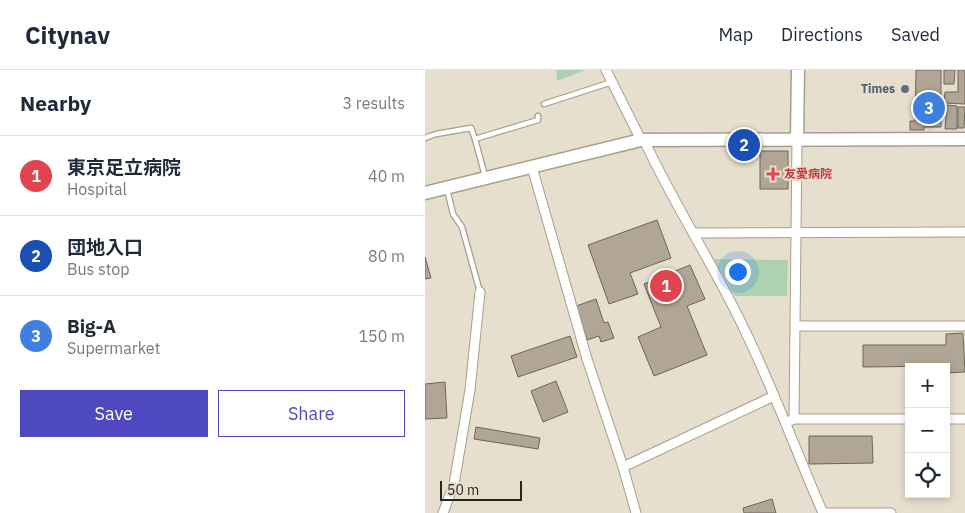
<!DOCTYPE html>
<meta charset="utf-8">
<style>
:root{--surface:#fff;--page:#f2f2f3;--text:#1f2937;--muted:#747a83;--line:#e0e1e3;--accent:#4f49c0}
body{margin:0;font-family:"IBM Plex Sans","Noto Sans JP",sans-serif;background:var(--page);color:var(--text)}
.controls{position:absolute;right:15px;bottom:15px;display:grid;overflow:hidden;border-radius:0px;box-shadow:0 2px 8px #0003}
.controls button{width:45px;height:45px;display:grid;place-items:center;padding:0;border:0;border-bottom:1px solid var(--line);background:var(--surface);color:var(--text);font:25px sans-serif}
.scale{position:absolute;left:15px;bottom:12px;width:82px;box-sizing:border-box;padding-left:5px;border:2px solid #28251e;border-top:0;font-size:14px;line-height:18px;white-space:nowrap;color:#28251e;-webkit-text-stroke:4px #e7dfcd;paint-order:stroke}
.you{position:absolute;left:312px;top:201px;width:18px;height:18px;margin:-12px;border:4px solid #fff;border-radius:50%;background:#1a73e8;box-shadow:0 0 0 8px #1a73e833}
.badge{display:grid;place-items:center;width:32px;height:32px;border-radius:50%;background:var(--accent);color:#fff;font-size:16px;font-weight:700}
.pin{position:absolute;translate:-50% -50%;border:2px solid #fff;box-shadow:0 1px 5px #0006}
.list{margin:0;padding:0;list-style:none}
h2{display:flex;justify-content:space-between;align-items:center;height:65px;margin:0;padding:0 20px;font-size:21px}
h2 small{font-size:16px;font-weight:400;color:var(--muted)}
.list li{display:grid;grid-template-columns:32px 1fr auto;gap:15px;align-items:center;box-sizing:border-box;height:80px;padding:0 20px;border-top:1px solid var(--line)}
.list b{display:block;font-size:19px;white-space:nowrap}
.list p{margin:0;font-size:16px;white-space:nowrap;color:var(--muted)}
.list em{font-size:16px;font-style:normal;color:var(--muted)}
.actions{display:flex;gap:10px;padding:15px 20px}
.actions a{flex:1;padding:11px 0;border:1px solid var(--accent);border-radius:0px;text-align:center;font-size:18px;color:var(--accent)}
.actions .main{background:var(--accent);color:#fff}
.icon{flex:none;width:28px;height:28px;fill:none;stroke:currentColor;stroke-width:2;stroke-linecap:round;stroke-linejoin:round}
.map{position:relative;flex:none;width:540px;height:443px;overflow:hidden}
header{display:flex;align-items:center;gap:30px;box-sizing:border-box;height:70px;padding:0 25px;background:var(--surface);border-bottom:1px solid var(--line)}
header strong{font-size:24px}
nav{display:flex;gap:28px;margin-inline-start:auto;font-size:18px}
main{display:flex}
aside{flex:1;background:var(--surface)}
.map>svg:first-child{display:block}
.green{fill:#aed1b1}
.building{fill:#b1a696;stroke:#6f6556}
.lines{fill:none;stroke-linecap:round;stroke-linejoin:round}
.lane-casing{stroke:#a69f8d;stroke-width:7}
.street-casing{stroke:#a69f8d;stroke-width:11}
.secondary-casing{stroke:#a69f8d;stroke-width:15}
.lane{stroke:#fff;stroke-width:4.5}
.street{stroke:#fff;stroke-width:9}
.secondary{stroke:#fff;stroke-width:12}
.service-dot{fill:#5c6f8a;stroke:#e7dfcd;stroke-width:2}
.health-dot{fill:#e0444e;stroke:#e7dfcd;stroke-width:2}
.labels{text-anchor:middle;stroke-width:4;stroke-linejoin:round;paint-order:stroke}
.service-label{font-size:12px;font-weight:bold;fill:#4e5e75;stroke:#e7dfcd;text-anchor:end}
.health-label{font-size:12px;font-weight:bold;fill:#be3a42;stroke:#e7dfcd;text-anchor:start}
</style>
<header>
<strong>Citynav</strong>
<nav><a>Map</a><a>Directions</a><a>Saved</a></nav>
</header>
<main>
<aside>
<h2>Nearby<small>3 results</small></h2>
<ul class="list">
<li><span class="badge" style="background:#e0444e">1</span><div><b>東京足立病院</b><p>Hospital</p></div><em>40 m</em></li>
<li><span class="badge" style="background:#1a4fb4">2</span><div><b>団地入口</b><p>Bus stop</p></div><em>80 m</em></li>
<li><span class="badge" style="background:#3f7fe0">3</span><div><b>Big-A</b><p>Supermarket</p></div><em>150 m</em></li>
</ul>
<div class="actions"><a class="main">Save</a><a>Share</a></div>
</aside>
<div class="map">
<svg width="540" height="443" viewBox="0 0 540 443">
<rect width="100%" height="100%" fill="#e7dfcd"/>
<g class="green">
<polygon points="131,0 161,0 132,11"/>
<polygon points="289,189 363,190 362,226 310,226"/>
</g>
<g class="building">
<polygon points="491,0 516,0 516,57 499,57 499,60 485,60 485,51 490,51"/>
<polygon points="519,0 530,0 529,14 519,14"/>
<polygon points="533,0 540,0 540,34 519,33 520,22 533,22"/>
<polygon points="522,35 532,36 532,59 520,59"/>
<polygon points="533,37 540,37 539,58 533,58"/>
<rect x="335" y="81" width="28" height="38"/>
<polygon points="232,150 246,188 205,203 213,224 184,234 163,175"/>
<polygon points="0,187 6,208 0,209"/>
<polygon points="265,195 280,229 262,236 282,285 229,306 213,267 236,257 219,214"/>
<polygon points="171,229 179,253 183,252 189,268 176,272 174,266 162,270 151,236"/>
<polygon points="538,263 540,302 522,303 522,296 438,297 438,275 521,275 521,264"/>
<polygon points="145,266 152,287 93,307 86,286"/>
<polygon points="131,311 143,342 118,352 106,321"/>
<polygon points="20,312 22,348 0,349 0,314"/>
<polygon points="51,357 115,368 113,379 49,369"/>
<polygon points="384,366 447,366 448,393 384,394"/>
<polygon points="347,429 351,443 319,443 318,438"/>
</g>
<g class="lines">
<g class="lane-casing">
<g id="lane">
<polyline points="119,34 187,12"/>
<polyline points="0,68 11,64 46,58 50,69 113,50 113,46"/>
<polyline points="50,69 60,106"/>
<polyline points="22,119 28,144 37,157 55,222"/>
</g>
</g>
<g class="street-casing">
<g id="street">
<polyline points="181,0 216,70"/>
<path d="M219,70c31,67 72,128 103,195 28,58 50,119 76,178"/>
<polyline points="107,97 162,289 198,397 211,443"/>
<polyline points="268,163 540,162"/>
<polyline points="370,256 540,256"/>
<polyline points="369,349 372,69"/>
<polyline points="521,349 540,349"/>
<polyline points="365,351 369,349 484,349"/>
<polyline points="198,397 349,326"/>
<polyline points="18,443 29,414 45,320 55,222"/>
<polyline points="398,443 466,443"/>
</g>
</g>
<g class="secondary-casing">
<g id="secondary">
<polyline points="372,69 373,0"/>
<polyline points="0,123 216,70 540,69"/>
</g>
</g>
<use href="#lane" class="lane"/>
<use href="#street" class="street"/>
<use href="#secondary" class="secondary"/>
</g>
<circle class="service-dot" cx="480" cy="19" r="5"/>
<path class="health-dot" d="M345.5 96.5h5v5h5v5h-5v5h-5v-5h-5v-5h5z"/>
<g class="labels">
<g class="service-label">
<text x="470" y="23">Times</text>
</g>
<g class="health-label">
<text x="359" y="108">友愛病院</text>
</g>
</g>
</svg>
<div class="controls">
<button>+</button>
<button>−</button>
<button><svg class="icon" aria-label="locate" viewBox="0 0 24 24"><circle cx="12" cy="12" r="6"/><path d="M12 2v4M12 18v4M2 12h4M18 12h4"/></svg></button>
</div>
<div class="scale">50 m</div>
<div class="you"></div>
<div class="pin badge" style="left:241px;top:216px;background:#e0444e">1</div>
<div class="pin badge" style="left:319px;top:75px;background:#1a4fb4">2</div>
<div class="pin badge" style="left:504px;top:38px;background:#3f7fe0">3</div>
</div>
</main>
